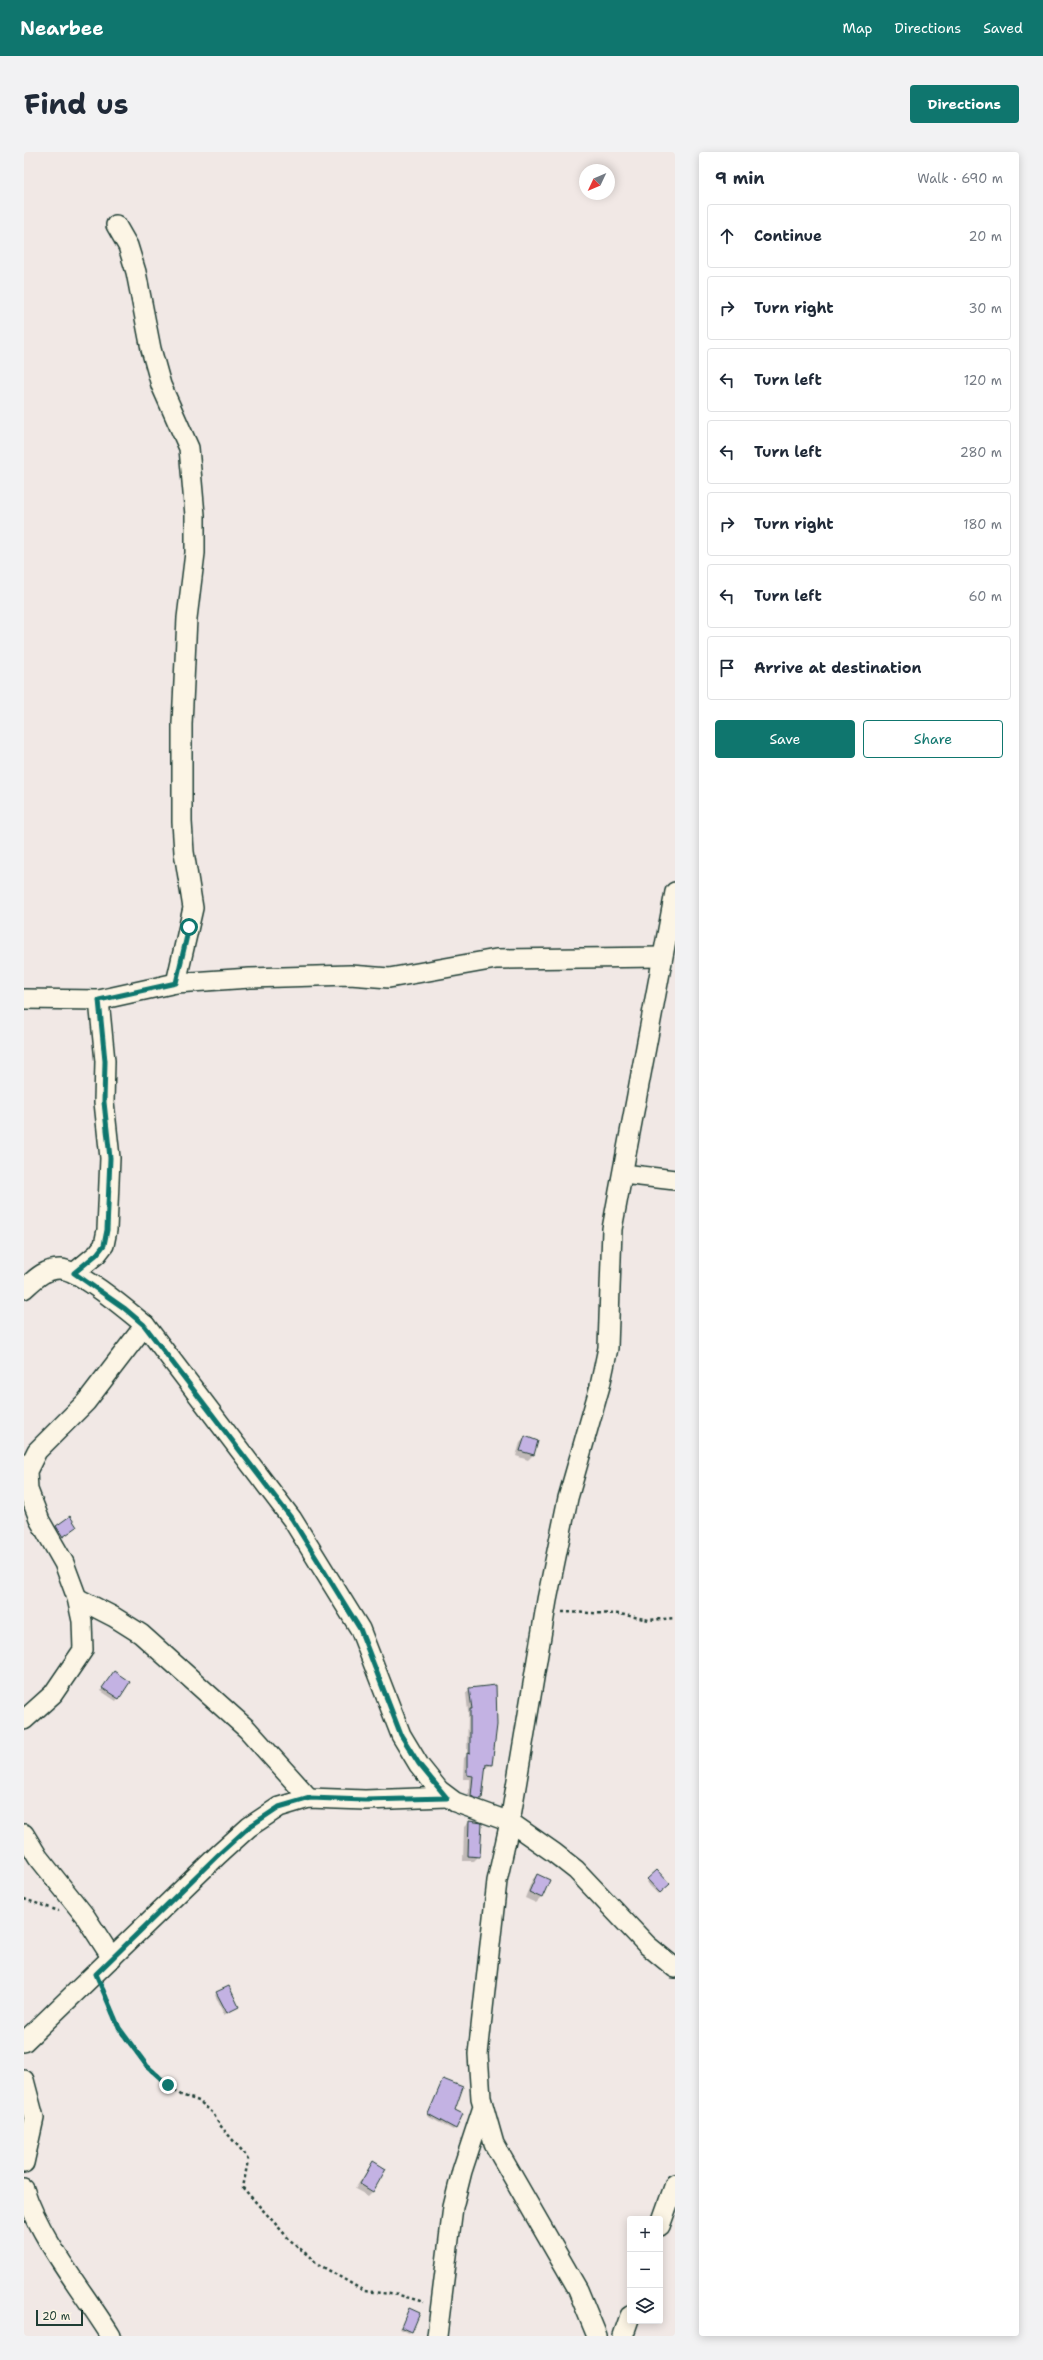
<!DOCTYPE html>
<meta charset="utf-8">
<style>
:root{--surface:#fff;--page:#f2f2f3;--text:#1f2937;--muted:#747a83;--line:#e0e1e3;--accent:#0f766e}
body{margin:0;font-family:"Shantell Sans",sans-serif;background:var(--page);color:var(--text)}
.controls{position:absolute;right:12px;bottom:12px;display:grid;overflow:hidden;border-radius:4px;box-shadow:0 2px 10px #0003}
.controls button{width:36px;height:36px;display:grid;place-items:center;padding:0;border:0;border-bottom:1px solid var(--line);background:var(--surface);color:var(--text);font:20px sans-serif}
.compass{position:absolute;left:555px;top:12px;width:36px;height:36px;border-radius:50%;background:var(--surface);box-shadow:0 2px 10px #0003;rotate:226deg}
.scale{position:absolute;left:12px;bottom:10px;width:47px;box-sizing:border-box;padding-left:4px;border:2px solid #1f3d34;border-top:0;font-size:11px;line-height:14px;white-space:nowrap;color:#1f3d34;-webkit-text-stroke:3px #fcf5e5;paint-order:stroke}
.stop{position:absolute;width:12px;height:12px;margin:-9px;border:3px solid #0f766e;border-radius:50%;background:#fff}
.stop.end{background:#0f766e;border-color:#fff;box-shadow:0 1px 4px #0008}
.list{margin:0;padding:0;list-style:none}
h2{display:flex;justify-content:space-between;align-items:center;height:52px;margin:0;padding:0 16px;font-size:17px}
h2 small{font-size:13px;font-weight:400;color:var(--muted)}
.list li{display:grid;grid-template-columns:26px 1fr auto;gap:12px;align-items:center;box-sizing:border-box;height:64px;margin:0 8px 8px;padding:0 8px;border:1px solid var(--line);border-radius:4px}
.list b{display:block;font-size:15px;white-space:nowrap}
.list em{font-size:13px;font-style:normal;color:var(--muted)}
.actions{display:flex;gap:8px;padding:12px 16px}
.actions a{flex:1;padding:9px 0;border:1px solid var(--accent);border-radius:4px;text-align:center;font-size:14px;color:var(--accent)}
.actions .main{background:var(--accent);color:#fff}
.icon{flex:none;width:22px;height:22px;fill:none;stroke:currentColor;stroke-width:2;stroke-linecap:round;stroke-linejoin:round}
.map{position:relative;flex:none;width:651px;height:2184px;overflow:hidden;border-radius:4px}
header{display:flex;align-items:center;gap:24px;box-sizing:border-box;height:56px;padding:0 20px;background:var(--accent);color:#fff}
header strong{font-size:19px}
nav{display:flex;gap:22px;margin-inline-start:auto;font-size:14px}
.intro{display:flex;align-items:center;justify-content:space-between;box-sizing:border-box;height:96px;padding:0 24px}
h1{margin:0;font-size:28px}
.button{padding:10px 18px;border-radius:4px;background:var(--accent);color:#fff;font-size:14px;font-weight:700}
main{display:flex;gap:24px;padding:0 24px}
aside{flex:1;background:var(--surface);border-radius:4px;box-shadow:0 2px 10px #0003}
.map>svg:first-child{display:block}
.shadow{fill:#0003}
.building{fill:#c3b2e3;stroke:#1f3d34}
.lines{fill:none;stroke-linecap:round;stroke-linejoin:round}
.minor-casing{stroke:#1f3d34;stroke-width:22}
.path{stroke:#1f3d34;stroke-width:2.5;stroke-dasharray:3 3;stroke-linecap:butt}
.minor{stroke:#fcf5e5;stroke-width:19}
.route{stroke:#0f766e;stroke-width:5}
</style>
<header>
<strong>Nearbee</strong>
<nav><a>Map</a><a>Directions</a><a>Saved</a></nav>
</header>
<div class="intro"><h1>Find us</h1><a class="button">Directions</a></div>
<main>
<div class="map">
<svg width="651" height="2184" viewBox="0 0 651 2184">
<rect width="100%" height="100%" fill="#f1e8e5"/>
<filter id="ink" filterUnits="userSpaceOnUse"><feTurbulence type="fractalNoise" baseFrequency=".025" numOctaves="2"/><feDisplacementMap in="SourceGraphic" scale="8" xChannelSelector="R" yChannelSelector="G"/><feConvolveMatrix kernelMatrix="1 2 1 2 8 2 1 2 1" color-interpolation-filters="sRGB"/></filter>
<g filter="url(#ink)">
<g class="shadow">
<polygon points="501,1286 513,1289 509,1303 504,1308 492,1304 496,1291"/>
<polygon points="33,1375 50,1377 37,1386 31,1377"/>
<polygon points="88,1522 105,1531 92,1549 77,1539"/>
<polygon points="446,1537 467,1613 461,1616 458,1646 454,1650 443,1648 446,1627 439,1627 440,1606 443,1603 444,1560 442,1541"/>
<polygon points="445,1670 455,1704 450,1709 439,1709 440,1675"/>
<polygon points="633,1719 645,1732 634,1742 622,1730"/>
<polygon points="513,1723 525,1729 517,1746 512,1751 501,1746 508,1728"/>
<polygon points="193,1841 214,1855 200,1863 191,1843"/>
<polygon points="419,1928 431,1976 429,1978 403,1964"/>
<polygon points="349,2010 349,2039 344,2044 331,2037"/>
<polygon points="385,2157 387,2179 385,2181 376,2177"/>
</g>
<g class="building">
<polygon points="501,1284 514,1289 510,1303 496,1299"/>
<polygon points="46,1364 53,1375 39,1385 32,1374"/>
<polygon points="90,1519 106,1530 95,1547 78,1536"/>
<polygon points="472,1533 473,1573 468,1613 462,1612 458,1647 451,1646 447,1644 449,1624 443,1623 443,1601 446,1602 446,1557 448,1557 445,1536"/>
<polygon points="445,1669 458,1671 456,1705 444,1704"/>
<polygon points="633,1718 646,1732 636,1741 623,1727"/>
<polygon points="513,1722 526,1728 518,1746 505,1740"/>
<polygon points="205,1834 215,1855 203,1861 192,1840"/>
<polygon points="419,1927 439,1935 431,1958 439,1962 432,1977 404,1962"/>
<polygon points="349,2009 362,2017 349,2040 336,2032"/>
<polygon points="385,2156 396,2161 388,2180 377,2175"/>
</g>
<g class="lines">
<g class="minor-casing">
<g id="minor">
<polyline points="92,73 104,94 112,120 127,197 137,233 165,296 171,363 171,401 163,466 158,572 158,670 160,700 169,756 152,831"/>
<polyline points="0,847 75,848 152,831 226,826 326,823 365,826 472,807 638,805"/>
<polyline points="599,1022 651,1028"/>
<polyline points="50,1121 73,1102 80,1093 83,1078 86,1006 80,950 81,909 75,848"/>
<path d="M0,1137c10,-9 21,-21 37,-20 20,2 67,42 84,56l147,194 68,110 41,106 18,30 20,25 16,12 55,20 43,30 23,18 71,75 28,23"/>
<polyline points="53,1446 90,1465 117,1482 223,1577 285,1646"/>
<polyline points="0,1568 29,1542 59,1498 58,1469 53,1446 40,1411 16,1369 4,1338 3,1319 13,1299 62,1250 121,1173"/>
<polyline points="0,1682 14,1705 61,1764 88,1806"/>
<polyline points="0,1890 194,1703 225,1675 255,1655 285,1646 341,1648 423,1645"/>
<polyline points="0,1928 10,1966 0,2011"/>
<path d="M0,2037c16,50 59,102 87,147"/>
<polyline points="636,2074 651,2032"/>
<polyline points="413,2184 429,2055 438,2019 459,1955"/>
<polyline points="573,2184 554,2138 470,1992 457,1946 454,1902 473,1729 486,1670 523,1448 544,1346 576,1234 584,1196 588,1077 651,740"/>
<polyline points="599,2184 606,2164"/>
</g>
</g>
<g class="path">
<polyline points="538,1460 596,1462 625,1468 651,1466"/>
<polyline points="0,1747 35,1759"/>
<polyline points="79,1837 95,1877 123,1914 157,1943 175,1949 189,1961 195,1972 220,2001 224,2008 219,2036 266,2088 294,2112 340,2139 375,2143 400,2150"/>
</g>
<use href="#minor" class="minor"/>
</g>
</g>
<g class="lines" filter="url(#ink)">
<polyline class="route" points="144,1933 123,1914 95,1876 72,1822 194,1703 225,1675 255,1655 286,1646 341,1648 423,1646 395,1612 377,1583 336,1477 268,1367 120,1173 100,1156 50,1121 73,1102 80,1093 83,1078 86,1006 80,950 81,909 75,848 152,831 165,775"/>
</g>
</svg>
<div class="controls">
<button>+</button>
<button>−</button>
<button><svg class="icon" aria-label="layers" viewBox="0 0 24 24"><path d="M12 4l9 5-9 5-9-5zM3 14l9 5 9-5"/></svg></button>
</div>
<svg class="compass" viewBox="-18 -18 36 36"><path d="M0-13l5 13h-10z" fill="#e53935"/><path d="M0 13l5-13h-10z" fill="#747a83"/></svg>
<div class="scale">20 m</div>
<div class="stop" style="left:165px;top:775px"></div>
<div class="stop end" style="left:144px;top:1933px"></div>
</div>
<aside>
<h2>9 min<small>Walk · 690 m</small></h2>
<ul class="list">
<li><svg class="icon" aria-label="ahead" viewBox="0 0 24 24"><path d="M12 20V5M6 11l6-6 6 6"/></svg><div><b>Continue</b></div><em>20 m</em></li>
<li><svg class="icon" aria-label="right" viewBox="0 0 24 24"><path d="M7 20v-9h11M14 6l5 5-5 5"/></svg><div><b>Turn right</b></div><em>30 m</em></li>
<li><svg class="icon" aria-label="left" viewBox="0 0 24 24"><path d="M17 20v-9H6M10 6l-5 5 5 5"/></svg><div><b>Turn left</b></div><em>120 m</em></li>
<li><svg class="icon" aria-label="left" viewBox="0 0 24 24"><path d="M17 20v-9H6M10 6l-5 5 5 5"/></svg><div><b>Turn left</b></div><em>280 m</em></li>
<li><svg class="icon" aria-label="right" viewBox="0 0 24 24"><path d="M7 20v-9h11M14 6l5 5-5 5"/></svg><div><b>Turn right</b></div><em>180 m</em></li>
<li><svg class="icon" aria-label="left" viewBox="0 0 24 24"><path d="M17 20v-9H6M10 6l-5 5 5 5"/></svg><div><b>Turn left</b></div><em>60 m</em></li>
<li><svg class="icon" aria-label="arrive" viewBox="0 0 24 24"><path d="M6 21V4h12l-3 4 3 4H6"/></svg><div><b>Arrive at destination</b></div></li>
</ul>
<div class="actions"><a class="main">Save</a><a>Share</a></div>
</aside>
</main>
